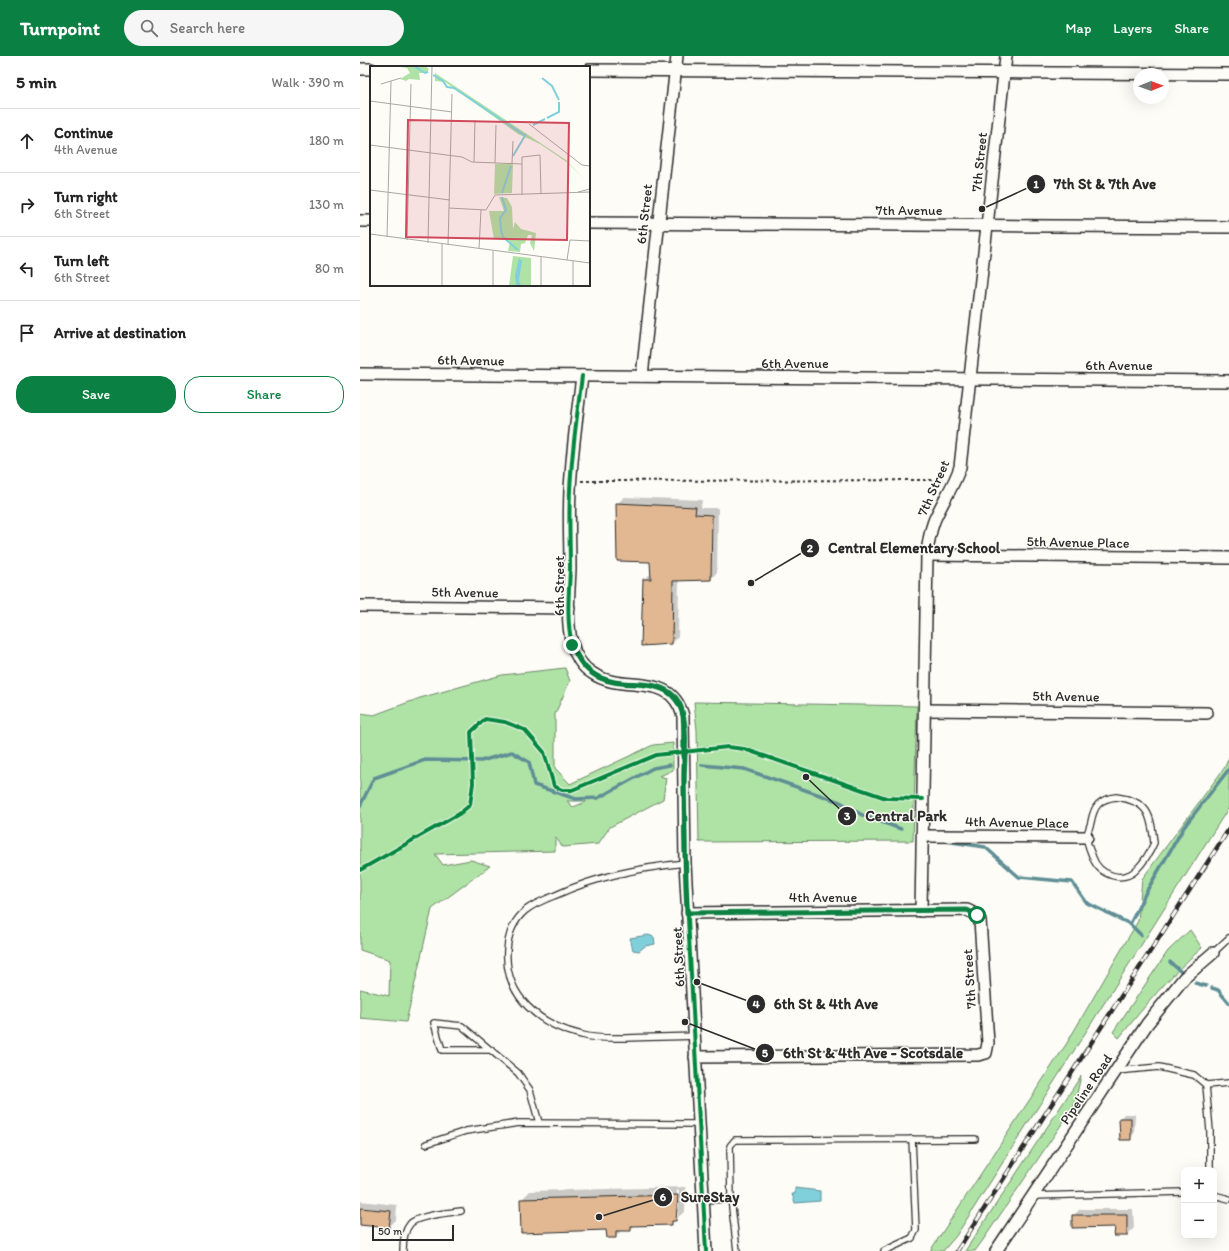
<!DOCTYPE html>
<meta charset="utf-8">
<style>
:root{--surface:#fff;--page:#f6f6f6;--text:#222;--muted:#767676;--line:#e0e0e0;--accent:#0b8043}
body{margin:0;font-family:Itim,sans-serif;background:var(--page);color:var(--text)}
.controls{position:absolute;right:12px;bottom:12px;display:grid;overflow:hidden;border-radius:8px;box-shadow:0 4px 16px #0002}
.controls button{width:36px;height:36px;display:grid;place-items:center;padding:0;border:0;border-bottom:1px solid var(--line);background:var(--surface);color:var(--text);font:20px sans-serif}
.compass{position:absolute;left:773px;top:12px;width:36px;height:36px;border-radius:50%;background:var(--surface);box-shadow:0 4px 16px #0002;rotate:89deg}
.scale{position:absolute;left:12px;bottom:10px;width:82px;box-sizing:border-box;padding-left:4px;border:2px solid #2b2b2b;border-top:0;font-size:11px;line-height:14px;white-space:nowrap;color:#2b2b2b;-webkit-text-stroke:3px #fdfcf7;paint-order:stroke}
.stop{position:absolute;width:12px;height:12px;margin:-9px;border:3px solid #0b8043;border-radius:50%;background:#fff}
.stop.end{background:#0b8043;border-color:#fff;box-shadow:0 1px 4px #0008}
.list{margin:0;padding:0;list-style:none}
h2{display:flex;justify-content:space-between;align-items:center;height:52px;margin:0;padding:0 16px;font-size:17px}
h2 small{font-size:13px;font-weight:400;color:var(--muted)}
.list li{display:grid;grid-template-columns:26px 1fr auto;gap:12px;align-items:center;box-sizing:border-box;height:64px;padding:0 16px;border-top:1px solid var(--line)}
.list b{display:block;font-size:15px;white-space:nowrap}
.list p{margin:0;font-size:13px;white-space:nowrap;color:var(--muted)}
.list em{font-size:13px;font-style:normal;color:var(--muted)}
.actions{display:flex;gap:8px;padding:12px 16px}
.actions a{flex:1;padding:9px 0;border:1px solid var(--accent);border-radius:16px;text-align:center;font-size:14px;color:var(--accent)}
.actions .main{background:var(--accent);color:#fff}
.icon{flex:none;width:22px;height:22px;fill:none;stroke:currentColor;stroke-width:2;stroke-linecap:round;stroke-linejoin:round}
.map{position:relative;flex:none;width:869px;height:1195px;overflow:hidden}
header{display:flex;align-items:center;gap:24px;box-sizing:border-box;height:56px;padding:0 20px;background:var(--accent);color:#fff}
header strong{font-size:19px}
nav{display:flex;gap:22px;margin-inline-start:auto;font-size:14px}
.search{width:280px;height:36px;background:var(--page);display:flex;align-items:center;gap:10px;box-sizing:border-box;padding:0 14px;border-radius:22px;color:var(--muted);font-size:15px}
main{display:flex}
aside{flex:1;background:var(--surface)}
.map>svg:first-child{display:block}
.green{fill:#afe3a5;stroke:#6d8768;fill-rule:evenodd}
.water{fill:#80d0db;stroke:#5e8e95}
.shadow{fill:#0003;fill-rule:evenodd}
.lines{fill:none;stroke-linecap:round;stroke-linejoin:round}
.stream{stroke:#5e8e95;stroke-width:3.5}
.building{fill:#e1b892;stroke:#2b2b2b}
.service-casing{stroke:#2b2b2b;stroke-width:8}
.minor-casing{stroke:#2b2b2b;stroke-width:14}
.path{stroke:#2b2b2b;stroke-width:2;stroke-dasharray:3 3;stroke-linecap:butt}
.service{stroke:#fdfcf7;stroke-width:5.5}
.minor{stroke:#fdfcf7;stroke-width:11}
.rail-casing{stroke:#2b2b2b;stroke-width:4.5}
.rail{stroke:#fdfcf7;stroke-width:3;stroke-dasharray:9;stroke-linecap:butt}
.cycleway-casing{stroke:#fdfcf7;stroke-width:6}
.cycleway{stroke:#00873e;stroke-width:4}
.route{stroke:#0b8043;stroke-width:5}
.labels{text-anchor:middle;stroke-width:3;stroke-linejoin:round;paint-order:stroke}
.street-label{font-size:14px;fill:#2b2b2b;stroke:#fdfcf7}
.inset-river{fill:none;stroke:#80d0db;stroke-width:2}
.inset-road{fill:none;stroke:#a9a8a5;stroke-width:1}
.view{fill:#d1495b;fill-opacity:0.15;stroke:#d1495b;stroke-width:2}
.inset-edge{fill:none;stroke:#2b2b2b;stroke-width:2}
.leader{fill:none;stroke:#2b2b2b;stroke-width:1.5}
.callout-dot{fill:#2b2b2b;stroke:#fdfcf7;stroke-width:1.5}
.mark-label{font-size:12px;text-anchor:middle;font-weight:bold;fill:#fff}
.callout-label{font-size:15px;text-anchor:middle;font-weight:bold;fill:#2b2b2b;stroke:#fdfcf7;stroke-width:3;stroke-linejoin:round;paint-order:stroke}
</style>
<header>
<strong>Turnpoint</strong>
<div class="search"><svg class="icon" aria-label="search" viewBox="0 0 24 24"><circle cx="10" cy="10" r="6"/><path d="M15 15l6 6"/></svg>Search here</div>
<nav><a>Map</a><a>Layers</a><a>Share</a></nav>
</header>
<main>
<aside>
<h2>5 min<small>Walk · 390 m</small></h2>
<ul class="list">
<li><svg class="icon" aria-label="ahead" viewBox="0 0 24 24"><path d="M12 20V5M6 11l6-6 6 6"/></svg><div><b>Continue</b><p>4th Avenue</p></div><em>180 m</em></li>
<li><svg class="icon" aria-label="right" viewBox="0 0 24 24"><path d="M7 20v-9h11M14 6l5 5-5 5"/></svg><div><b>Turn right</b><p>6th Street</p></div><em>130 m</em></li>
<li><svg class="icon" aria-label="left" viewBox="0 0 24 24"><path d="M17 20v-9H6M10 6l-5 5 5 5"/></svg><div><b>Turn left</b><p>6th Street</p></div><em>80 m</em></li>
<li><svg class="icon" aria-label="arrive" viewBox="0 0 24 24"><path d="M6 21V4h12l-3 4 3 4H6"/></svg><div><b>Arrive at destination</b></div></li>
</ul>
<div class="actions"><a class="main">Save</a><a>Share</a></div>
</aside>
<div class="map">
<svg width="869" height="1195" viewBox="0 0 869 1195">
<rect width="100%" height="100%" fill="#fdfcf7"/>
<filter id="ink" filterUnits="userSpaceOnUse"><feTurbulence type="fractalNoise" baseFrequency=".025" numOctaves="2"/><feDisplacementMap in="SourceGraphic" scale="8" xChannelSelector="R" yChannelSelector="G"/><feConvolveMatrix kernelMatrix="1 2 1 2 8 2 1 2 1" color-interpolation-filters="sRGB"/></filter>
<g filter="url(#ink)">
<g class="green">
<path d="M205,612l5,13 -15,33v54l15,16 83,-39 20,-2v27l-13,6 6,2 -3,21 -53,28 -12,17 -35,3 -8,-10v14l-120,3 8,11 28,-5 19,6 -58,43 -26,113 -46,-4v-29l29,7 1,-36 -30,-10v-237l14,2 46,-17 82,-23zM207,745h19v1l-13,5z"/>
<polygon points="334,646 557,650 553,785 339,786 337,674"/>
<polygon points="869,701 869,751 596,1180 583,1195 570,1195 707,987 778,865 782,823 865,711"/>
<path d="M830,874l12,18c-32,27 -57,58 -83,90l-6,-6 55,-81z"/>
<polygon points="721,1020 714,1050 623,1184 615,1195 605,1195"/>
</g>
<g class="water">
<polygon points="288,879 294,881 295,888 285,890 279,895 273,894 270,882"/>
<polygon points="435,1132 460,1135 460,1145 435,1147 432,1138 435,1138"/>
</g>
<g class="shadow">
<polygon points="264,441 342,444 341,452 358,452 357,516 351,523 319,524 318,581 312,588 284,523 292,517 291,505 257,448"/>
<polygon points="764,1058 775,1058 774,1078 770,1083 760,1063"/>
<path d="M326,1131l-1,24 -14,13 -36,1 -5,5h-8l-7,7 -8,-8 -86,-29 9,-9zM317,1134h2l-1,27h-2z"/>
<polygon points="0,1145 37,1149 36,1164 29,1171 0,1168"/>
<polygon points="720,1153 773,1153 774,1172 767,1179 756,1170 713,1160"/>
</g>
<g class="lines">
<g class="stream">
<polyline points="342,709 384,713 480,746 502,759 541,773"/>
<polyline points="0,750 14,722 65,704 121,705 152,696 169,706 174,729 216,743 238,742 293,712 310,709"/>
<polyline points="585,785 625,791 659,821 712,826 727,847 770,868 781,879"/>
<polyline points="770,868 786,836 824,771 869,713"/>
<polyline points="810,906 820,915"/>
<polyline points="835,927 846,930"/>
<polyline points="852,932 858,934 869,947"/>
</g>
</g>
<g class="building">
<polygon points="256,447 336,451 335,458 352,459 351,524 313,525 312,588 281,590 283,523 291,523 290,506 257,505"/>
<polygon points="759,1062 771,1062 771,1084 760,1084"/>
<polygon points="318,1139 316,1165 312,1165 312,1169 271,1170 271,1175 256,1175 256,1182 247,1182 246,1174 161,1177 160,1143"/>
<polygon points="0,1152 31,1155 29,1172 0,1169"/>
<polygon points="712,1159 767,1159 767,1180 754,1180 755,1171 712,1172"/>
</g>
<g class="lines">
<g class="service-casing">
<g id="service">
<path d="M756,741c32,4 35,17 38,46 -4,9 -10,19 -17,26 -14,15 -38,6 -44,-11 -2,-6 -7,-15 -6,-21 0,-5 3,-10 4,-15 3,-16 8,-23 25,-25z"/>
<path d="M325,807c-45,5 -88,13 -129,32 -10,4 -21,8 -30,15 -12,10 -18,25 -19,40 -3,47 33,75 75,85 14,4 30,3 45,3 22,-1 45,-1 67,-2"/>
<polyline points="853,897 869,882"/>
<polyline points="131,994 82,994 74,967 102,970 158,1017 170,1034 179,1067"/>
<polyline points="756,1015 799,1011 834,1019 846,1029 869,1027"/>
<polyline points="846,1029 850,1075 850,1114"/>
<polyline points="66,1088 106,1075 159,1067 339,1068"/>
<polyline points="854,1139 869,1143"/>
<polyline points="672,1140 824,1136"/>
<polyline points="371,1143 370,1090 375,1084 615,1083"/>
<polyline points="344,1144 371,1143 377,1195"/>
<path d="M43,1195c0,-9 1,-20 7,-27 7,-9 39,-11 51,-13"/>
<polyline points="524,1195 552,1182 556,1174 552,1083"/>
</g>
</g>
<g class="minor-casing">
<g id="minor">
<polyline points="0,13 11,13"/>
<polyline points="229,14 869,18"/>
<polyline points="0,165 11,165"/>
<polyline points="229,167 869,171"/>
<polyline points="0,318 869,325"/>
<path d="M222,320c-4,33 -9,66 -11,99 -3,31 -1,63 -1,94 -1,24 -4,51 2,75 3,11 10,23 20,29 31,22 78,-4 91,43l2,147 21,388"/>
<polyline points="282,320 317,0"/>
<polyline points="567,499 869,502"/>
<polyline points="0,550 209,552"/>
<polyline points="565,654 847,657"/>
<polyline points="563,780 727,781"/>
<path d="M561,855l6,-356c1,-12 3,-23 7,-34 8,-19 20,-35 26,-54l46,-411"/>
<polyline points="327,857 607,854 617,859 620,864 628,987 626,997 618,999 335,1001"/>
<polyline points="636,1195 787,968 824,922 853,897"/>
</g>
</g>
<polyline class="path" points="221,425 582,424"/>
<use href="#service" class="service"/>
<use href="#minor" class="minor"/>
<g class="rail-casing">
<polyline id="rail" points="597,1195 869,773"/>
</g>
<use href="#rail" class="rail"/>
<g class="cycleway-casing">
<g id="cycleway">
<path d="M222,320c-4,33 -9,66 -11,99 -3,31 -1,63 -1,94 -1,24 -4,51 2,75 3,11 10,23 20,29 31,22 78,-4 91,43l2,147 21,388"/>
<polyline points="0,814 99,758 110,749 113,727 111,676 125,663 145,666 165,674 184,696 194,730 202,734 212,734 296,699 368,691 384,693 526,742 563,743"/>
</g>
</g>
<use href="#cycleway" class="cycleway"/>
</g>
</g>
<g class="lines" filter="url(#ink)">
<path class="route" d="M212,589c26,63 76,21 104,53 4,5 6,11 7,17 5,21 1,45 1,67 1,43 1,87 3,131l280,-3 10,5"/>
</g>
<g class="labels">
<g class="street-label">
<text transform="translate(619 106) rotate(-84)" y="5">7th Street</text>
<text x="549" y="159">7th Avenue</text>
<text transform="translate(284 158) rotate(-84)" y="5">6th Street</text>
<text transform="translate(111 304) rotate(1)" y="5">6th Avenue</text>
<text x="435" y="312">6th Avenue</text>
<text x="759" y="314">6th Avenue</text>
<text transform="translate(573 432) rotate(-66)" y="5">7th Street</text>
<text transform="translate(718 486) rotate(1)" y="5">5th Avenue Place</text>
<text transform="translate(199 530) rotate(-90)" y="5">6th Street</text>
<text transform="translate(105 536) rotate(1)" y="5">5th Avenue</text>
<text transform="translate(706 640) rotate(1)" y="5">5th Avenue</text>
<text transform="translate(657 766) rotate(1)" y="5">4th Avenue Place</text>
<text x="463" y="846">4th Avenue</text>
<text transform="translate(318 901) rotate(-93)" y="5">6th Street</text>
<text transform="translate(609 923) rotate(-94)" y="5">7th Street</text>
<text transform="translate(726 1033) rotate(-56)" y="5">Pipeline Road</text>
</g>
</g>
<g transform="translate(10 10)">
<rect width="220" height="220" fill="#fdfcf7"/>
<path d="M24,0h31l4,3 -2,4h-8l1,7 -11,-1 -3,2 -6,-2 10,-6 -3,-5zM65,7l131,87 18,19 -16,-16 -28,-19 -22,-10 -73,-52 -10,-1zM125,98h18l-1,29 -18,1zM129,131l8,1 5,9 1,22 2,-7 6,7 15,4 -2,18 -4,-8 2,-8h-4l-3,8 -4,1 -1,8 -12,-1 2,-9 -3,-2 -13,-1 -5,-28h15zM143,190l18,2v28h-22z" fill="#afe3a5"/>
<path d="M149,192l3,3 -3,19 2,6h-5l-1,-11z" fill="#80d0db"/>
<path class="inset-river" d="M44,0l11,7 3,-1M63,9l10,6 4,6 7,1 70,47M172,12l10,8 7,14M177,52l12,-6v-10M163,59l12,-6M143,90l13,-22M132,127l9,-27M132,131l4,13 -6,8 1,12 2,7 15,13"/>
<path class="inset-road" d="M0,2v18M11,18l20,-6M0,35l82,11M159,58l53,41 8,1M0,79l92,12 10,5 50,2M104,96l1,-42M125,97l1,-38M142,97l1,-22M220,106v52M0,124l80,10M208,126l12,-3M152,129v-38l18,-2 1,39M79,142l37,2 9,-15 95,-3M0,168l220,29M17,171l4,-156M37,174l4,-156M58,177l4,-177M78,179l4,-151M109,183l2,-39M123,185v35M171,191v29M197,194l3,-20 20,1M203,195v25M72,220v-42"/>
<path class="view" d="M38,54l161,3 -2,117 -161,-3z"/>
<rect width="220" height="220" class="inset-edge"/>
</g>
<path class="leader" d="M622 153L676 128M391 527L450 492M446 721L487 760M337 926L396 948M325 966L405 997M239 1161L303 1141"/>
<g class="callout-dot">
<circle cx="622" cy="153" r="4"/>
<circle cx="391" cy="527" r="4"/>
<circle cx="446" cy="721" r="4"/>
<circle cx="337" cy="926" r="4"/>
<circle cx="325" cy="966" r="4"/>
<circle cx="239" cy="1161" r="4"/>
<circle cx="676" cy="128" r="10"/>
<circle cx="450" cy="492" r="10"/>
<circle cx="487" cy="760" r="10"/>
<circle cx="396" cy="948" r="10"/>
<circle cx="405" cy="997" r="10"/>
<circle cx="303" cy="1141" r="10"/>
</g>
<g class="mark-label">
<text x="676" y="132">1</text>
<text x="450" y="496">2</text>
<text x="487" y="764">3</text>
<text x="396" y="952">4</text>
<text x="405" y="1001">5</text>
<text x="303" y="1145">6</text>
</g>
<g class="callout-label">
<text x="745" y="133">7th St &amp; 7th Ave</text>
<text x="554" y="497">Central Elementary School</text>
<text x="546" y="765">Central Park</text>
<text x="466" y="953">6th St &amp; 4th Ave</text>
<text x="513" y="1002">6th St &amp; 4th Ave - Scotsdale</text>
<text x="350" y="1146">SureStay</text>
</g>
</svg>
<div class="controls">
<button>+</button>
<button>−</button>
</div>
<svg class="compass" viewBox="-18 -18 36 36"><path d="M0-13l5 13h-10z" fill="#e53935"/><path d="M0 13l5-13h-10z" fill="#767676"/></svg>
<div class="scale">50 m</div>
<div class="stop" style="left:617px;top:859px"></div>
<div class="stop end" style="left:212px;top:589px"></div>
</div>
</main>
